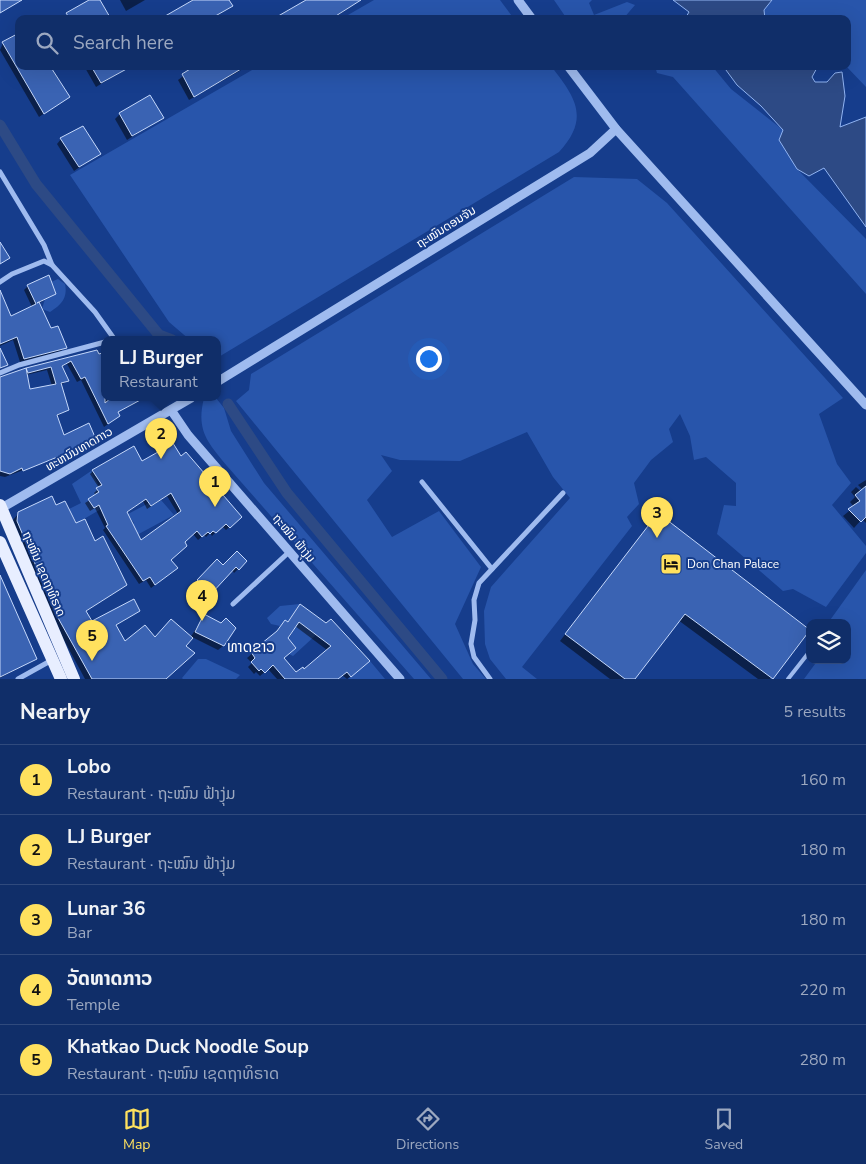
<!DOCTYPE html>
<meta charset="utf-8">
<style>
:root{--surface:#102e69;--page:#19366f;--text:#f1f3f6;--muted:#9ca8c0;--line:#304a7d;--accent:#ffe15e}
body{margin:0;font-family:"Nunito Sans","Noto Sans Lao",sans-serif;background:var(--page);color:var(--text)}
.controls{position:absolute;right:15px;bottom:15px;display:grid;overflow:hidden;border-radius:10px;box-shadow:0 5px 20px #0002}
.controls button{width:45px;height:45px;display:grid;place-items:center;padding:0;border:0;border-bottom:1px solid var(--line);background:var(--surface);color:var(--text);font:25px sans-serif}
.you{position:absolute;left:428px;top:358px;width:18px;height:18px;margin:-12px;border:4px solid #fff;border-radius:50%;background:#1a73e8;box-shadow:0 0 0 8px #1a73e833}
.badge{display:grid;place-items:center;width:32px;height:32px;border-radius:50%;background:var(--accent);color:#111;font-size:16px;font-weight:700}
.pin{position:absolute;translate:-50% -41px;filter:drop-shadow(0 1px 2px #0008)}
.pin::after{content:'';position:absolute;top:26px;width:18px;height:15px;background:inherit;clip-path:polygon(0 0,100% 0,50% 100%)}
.popup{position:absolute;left:101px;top:336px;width:120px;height:65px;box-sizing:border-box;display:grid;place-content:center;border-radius:10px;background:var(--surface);filter:drop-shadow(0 1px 4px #0005);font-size:16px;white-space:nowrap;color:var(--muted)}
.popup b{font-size:19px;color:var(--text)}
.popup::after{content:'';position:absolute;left:50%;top:100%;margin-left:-10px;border:10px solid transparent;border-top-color:var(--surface)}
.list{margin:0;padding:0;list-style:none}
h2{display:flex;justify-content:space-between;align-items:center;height:65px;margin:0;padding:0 20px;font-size:21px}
h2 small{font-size:16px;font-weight:400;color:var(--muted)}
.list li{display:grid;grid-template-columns:32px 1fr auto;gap:15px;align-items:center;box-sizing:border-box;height:70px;padding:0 20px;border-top:1px solid var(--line)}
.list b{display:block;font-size:19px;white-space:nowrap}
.list p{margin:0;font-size:16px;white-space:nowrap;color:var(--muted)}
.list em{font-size:16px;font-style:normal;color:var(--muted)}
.icon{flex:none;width:28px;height:28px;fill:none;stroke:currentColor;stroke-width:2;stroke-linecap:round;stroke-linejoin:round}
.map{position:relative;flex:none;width:866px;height:679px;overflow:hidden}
.search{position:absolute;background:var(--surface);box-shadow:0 5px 20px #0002;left:15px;right:15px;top:15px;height:55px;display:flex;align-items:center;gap:12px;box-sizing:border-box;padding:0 18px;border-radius:10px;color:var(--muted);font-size:19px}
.sheet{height:415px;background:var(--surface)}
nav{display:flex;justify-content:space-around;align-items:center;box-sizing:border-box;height:70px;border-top:1px solid var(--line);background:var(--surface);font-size:14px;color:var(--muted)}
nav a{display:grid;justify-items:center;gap:2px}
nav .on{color:var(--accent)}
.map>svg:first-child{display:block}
.green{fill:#2855ab}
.water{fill:#2d4a85;stroke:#91b4f2}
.shadow{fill:#0007;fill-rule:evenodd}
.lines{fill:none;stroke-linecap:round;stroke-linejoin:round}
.canal{stroke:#2d4a85;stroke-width:11}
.building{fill:#3a63b3;stroke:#c5d8fb;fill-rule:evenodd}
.service{stroke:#9fbbef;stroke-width:4}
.minor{stroke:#9fbbef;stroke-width:5}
.tertiary{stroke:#9fbbef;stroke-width:9}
.primary{stroke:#e8eeff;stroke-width:12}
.labels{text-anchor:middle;stroke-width:4;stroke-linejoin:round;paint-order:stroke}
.street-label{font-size:12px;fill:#fff;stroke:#163d8c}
.poi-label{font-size:12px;fill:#fff;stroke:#163d8c;text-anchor:start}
.quarter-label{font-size:15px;fill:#fff;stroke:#163d8c}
</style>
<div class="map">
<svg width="866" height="679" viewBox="0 0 866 679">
<rect width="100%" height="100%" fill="#163d8c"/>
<g class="green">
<polygon points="374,0 500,0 514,19 341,19"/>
<polygon points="554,0 592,0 589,3 594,15 627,2 635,5 623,19 567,19"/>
<polygon points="772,0 866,0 866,87 846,66 847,19 765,19 764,10"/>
<path d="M259,66h292c25,32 39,52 8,86l-342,206v-18h-27l-21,-18 -99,-147z"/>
<polygon points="655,66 712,66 731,89 783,130 797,169 866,239 866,294 673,77 657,73"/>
<polygon points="574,177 637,179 667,203 843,398 819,414 837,464 851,483 832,505 866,546 866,553 826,607 793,589 783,591 717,534 724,505 736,506 736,483 706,457 694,460 690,436 680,414 669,429 673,442 651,460 634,483 639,504 627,517 632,526 522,667 537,679 506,679 490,659 485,644 484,611 491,587 570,498 553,477 527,432 460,461 400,460 381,455 392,471 367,500 392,537 439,511 481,567 455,624 473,664 486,679 463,679 236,401 249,390 251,374"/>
<path d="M58,279l7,5c3,14 -4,21 -15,28l-8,-3 3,-10 11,-5 -5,-12z"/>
<path d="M204,398h12l8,10 7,23 33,52 167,196h-17l-187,-213c-20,-24 -31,-36 -23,-68z"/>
<polygon points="91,471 99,486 96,488 99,492 88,499 93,508 99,505 101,509 77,523 69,509 81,503 72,484"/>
<polygon points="161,500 174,515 135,536 132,525 134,523 128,514 149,503 151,506"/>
<polygon points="866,570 866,679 804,679 818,660 847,660 847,623 828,623"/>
<polygon points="300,604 292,616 317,634 293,656 289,654 296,648 289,639 295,627 285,620 280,626 271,624 267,618 280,606"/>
<polygon points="198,659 206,659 240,675 236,679 183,679 182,678"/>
<polygon points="370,661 385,679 348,679"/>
</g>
<g class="water">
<polygon points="673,0 772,0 764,10 765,19 687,19 686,17 689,12"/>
<polygon points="723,66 818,66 812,77 815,82 827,82 835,73 842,72 845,96 840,127 866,117 866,227 824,168 809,176 797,169 779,140 783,130 761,106 737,85"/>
</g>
<g class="shadow">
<polygon points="92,0 99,0 108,19 63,19"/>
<polygon points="120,0 145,0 126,11"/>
<polygon points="192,0 228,0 231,6 212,19 163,19"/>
<polygon points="306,0 361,0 332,19 278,19"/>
<polygon points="3,43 19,66 68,97 39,117 0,50"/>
<polygon points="84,66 130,66 96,87"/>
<polygon points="197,66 248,66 189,100 178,80"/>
<polygon points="120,114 162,118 127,140 115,119"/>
<polygon points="61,139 99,154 74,171 57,144"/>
<polygon points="28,286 55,293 38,304 50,330 65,347 61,351 20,362 13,340 0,346 0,293 10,317 32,307 24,290"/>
<path d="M97,351l8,47h28l2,4 -18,11 2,3 -15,11 -23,-47 -4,2 -10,-18 -6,3 6,14 -6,4 6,25 -11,7 7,20h30l-17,13 -71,27 -5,-1v-99zM47,370l5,16 -23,4 -3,-15z"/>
<path d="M163,446l18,12 56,62 -11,10 -4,-4 -10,10 -2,-3 -4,4 -2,-2 -6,5 -5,-6 -10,8 -14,18 4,11 -22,17 -5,-8 -7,4 -36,-54 2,-2 -10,-20 -5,3 -5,-8 11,-7 -2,-3 5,-5 -9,-14 3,-3 48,-8 21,-11 -2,-3zM167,496l11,18 -38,28 -14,-29 17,-12 4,8z"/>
<polygon points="866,480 866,493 858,485"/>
<polygon points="856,487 865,495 866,494 866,523 862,519 854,528 843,516 854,507 850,502 855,497 851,492"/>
<polygon points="55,507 94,542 126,585 85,612 91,623 139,611 115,626 124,643 154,639 190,638 204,616 223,646 218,650 192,637 164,679 85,679 64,640 13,520 19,513"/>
<polygon points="652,521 808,631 770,679 758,679 678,620 633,679 610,679 560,641"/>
<polygon points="217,561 223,566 246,561 234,573 232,570 207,596 194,585"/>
<polygon points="0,578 35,659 0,678"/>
<path d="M300,605l64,61 -17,13 -5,-4 -5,4h-60l-9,-10 -8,7 -4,-4 -2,2 -6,-7 4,-4 -5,-5 27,-23 11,-13 2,1zM295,626l32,24 -23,21 -8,3 -13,-15 3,-21z"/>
</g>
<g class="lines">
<g class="canal">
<polyline points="0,125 36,184 159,335 172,340"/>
<polyline points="228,404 287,493 442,679"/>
</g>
</g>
<g class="building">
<polygon points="0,0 22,0 0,13"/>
<polygon points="89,0 100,0 111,19 70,19 66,13"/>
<polygon points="193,0 229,0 233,6 210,19 160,19"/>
<polygon points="306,0 361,0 331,19 273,19"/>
<polygon points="19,33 19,66 50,66 70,97 44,114 2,42"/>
<polygon points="91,66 132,66 101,83"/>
<polygon points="195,66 246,66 194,97 182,74"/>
<polygon points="150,95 164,118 132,136 119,113"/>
<polygon points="83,126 101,154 79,167 60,138"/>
<polygon points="0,242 10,258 0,264"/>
<polygon points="49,275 56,294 37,303 39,302 51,328 58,326 67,348 24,359 17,337 0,344 0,290 11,316 36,304 27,285"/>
<polygon points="0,348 8,365 0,368"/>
<polygon points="97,350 99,354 105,352 105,403 111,398 144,398 118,412 120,416 108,424 85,377 81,379 71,361 62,366 69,381 61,383 69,410 57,415 64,435 89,423 95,437 80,444 82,447 23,471 22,468 10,474 0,471 0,377 26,368 30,389 56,384 51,367 28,373 26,368"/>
<path d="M171,440l10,16 5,-4 56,65 -12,11 -4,-4 -10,9 -3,-2 -3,3 -2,-2 -6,5 -5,-6 -12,11 2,4 -16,14 7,8 -23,17 -5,-8 -7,4 -37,-55 2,-1 -9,-20 -5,3 -6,-9 11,-7 -3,-4 6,-3 -10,-15 42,-24 8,15 23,-13 -3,-3zM171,493l10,18 -40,29 -14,-28 19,-13 5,7z"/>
<polygon points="866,486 866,517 861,522 848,509 860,501 855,495"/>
<polygon points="52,496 56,505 65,501 76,523 85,519 95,541 103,536 127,585 86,611 92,621 134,599 140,611 116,625 125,641 145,625 155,637 171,619 193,638 186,646 195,653 166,679 92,679 57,616 17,521 18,512"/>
<polygon points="658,513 810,630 773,679 685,614 635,679 625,679 565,634"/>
<polygon points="237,551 247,561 239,570 236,567 211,594 197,580 217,559 223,565"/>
<polygon points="0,575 37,659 0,677"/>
<path d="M300,604l26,19 5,-4 39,42 -19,16 -4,-5 -9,7h-53l-12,-14 -8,8 -4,-4 -2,2 -8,-9 4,-4 -4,-6 26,-21 8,-11 3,2zM299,622l32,24 -27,23 -1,-2 -7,5 -12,-14 12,-10 -8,-10z"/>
<polygon points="204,614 221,623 226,618 236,628 224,646 195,632"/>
</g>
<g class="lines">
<polyline class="service" points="788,679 810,651"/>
<g class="minor">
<polyline points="0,172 44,245 52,265 95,312 115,340"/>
<polyline points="0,282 12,274 44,261 52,265"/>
<polyline points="0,373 19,365 105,342"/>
<polyline points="422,482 492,569"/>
<polyline points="233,604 289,552"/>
<polyline points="18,679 52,660"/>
<polyline points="490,679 474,657 471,644 475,620 474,600 479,583 563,493"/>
</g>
<g class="tertiary">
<polyline points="518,0 532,19"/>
<polyline points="568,66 616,129 866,405"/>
<polyline points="217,382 590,153 616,129"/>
<polyline points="171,410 188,435 400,679"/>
<polyline points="0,509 191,398"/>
</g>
<g class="primary">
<polyline points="0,505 74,679"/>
<polyline points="0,542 61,679"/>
</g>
</g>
<defs>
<g id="hotel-square" transform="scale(1.125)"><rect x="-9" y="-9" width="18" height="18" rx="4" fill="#ffe15e" stroke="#163d8c"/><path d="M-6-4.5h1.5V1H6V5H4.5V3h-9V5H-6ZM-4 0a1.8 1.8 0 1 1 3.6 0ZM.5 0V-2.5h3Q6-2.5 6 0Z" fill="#111"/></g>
</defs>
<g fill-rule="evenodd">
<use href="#hotel-square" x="671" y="564"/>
</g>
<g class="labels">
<g class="street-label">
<text transform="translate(446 227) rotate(-32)" y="4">ຖະໝົນດອນຈັນ</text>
<text transform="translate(79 449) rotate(-30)" y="4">ທະຫນົນທາດກາວ</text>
<text transform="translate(294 538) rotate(50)" y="4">ຖະໝົນ ຟ້າງຸ່ມ</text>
<text transform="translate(44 574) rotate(67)" y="4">ຖະໜົນ ເຊດຖາທິຣາດ</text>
</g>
<g class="poi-label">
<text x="687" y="568">Don Chan Palace</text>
</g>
<g class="quarter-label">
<text x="251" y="652">ທາດຂາວ</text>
</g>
</g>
</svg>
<div class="controls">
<button><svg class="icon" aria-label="layers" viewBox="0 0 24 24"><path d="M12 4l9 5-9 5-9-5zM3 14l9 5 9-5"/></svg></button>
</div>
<div class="you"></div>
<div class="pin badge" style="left:215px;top:507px">1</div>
<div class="pin badge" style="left:161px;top:459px">2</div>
<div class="popup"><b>LJ Burger</b>Restaurant</div>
<div class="pin badge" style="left:657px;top:538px">3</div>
<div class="pin badge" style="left:202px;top:621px">4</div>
<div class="pin badge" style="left:92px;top:661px">5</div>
<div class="search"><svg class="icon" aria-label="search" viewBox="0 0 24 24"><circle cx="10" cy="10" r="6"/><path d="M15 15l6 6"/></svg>Search here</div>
</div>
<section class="sheet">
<h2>Nearby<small>5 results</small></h2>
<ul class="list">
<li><span class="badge">1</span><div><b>Lobo</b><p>Restaurant · ຖະໝົນ ຟ້າງຸ່ມ</p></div><em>160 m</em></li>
<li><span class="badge">2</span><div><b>LJ Burger</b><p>Restaurant · ຖະໝົນ ຟ້າງຸ່ມ</p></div><em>180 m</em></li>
<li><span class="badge">3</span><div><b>Lunar 36</b><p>Bar</p></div><em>180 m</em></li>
<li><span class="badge">4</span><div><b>ວັດທາດກາວ</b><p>Temple</p></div><em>220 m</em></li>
<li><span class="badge">5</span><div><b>Khatkao Duck Noodle Soup</b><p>Restaurant · ຖະໜົນ ເຊດຖາທິຣາດ</p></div><em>280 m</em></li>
</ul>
</section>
<nav>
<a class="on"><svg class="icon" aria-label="map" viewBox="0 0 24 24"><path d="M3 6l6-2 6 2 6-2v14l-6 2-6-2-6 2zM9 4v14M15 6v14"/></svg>Map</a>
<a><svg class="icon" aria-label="directions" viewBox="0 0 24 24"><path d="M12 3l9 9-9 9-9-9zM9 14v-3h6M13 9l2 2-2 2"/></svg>Directions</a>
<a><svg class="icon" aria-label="saved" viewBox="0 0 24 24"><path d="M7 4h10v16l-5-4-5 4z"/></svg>Saved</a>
</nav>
